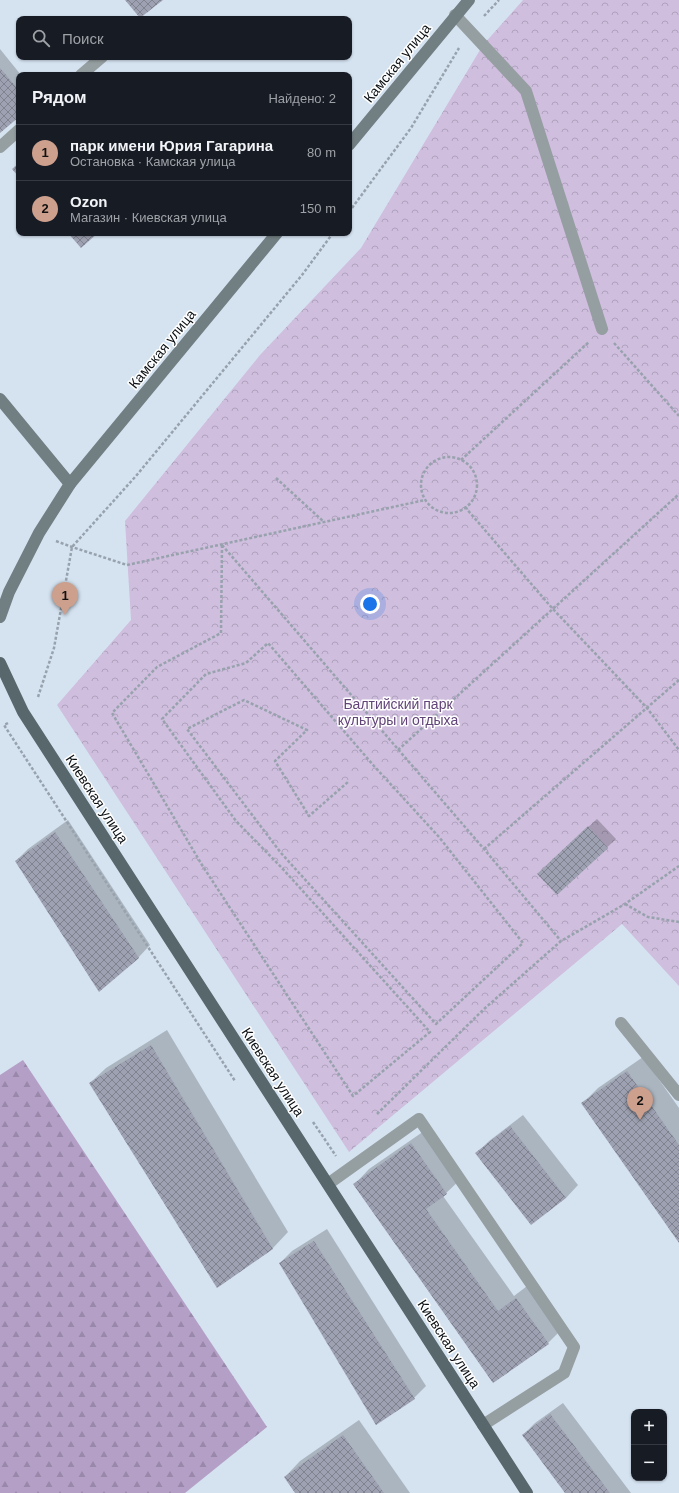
<!DOCTYPE html>
<html lang="ru">
<meta charset="utf-8">
<style>
:root{--surface:#171b24;--page:#242831;--text:#f1f3f6;--muted:#9ea1a6;--line:#363941;--accent:#cda08e}
body{margin:0;font-family:Arial,sans-serif;background:var(--page);color:var(--text)}
.controls{position:absolute;right:12px;bottom:12px;display:grid;overflow:hidden;border-radius:8px;box-shadow:0 1px 3px #0004}
.controls button{width:36px;height:36px;display:grid;place-items:center;padding:0;border:0;border-bottom:1px solid var(--line);background:var(--surface);color:var(--text);font:20px sans-serif}
.you{position:absolute;left:370px;top:604px;width:14px;height:14px;margin:-10px;border:3px solid #fff;border-radius:50%;background:#1a73e8;box-shadow:0 0 0 6px #1a73e833}
.badge{display:grid;place-items:center;width:26px;height:26px;border-radius:50%;background:var(--accent);color:#111;font-size:13px;font-weight:700}
.pin{position:absolute;translate:-50% -33px;filter:drop-shadow(0 1px 2px #0008)}
.pin::after{content:'';position:absolute;top:21px;width:14px;height:12px;background:inherit;clip-path:polygon(0 0,100% 0,50% 100%)}
.list{margin:0;padding:0;list-style:none}
h2{display:flex;justify-content:space-between;align-items:center;height:52px;margin:0;padding:0 16px;font-size:17px}
h2 small{font-size:13px;font-weight:400;color:var(--muted)}
.list li{display:grid;grid-template-columns:26px 1fr auto;gap:12px;align-items:center;box-sizing:border-box;height:56px;padding:0 16px;border-top:1px solid var(--line)}
.list b{display:block;font-size:15px;white-space:nowrap}
.list p{margin:0;font-size:13px;white-space:nowrap;color:var(--muted)}
.list em{font-size:13px;font-style:normal;color:var(--muted)}
.icon{flex:none;width:22px;height:22px;fill:none;stroke:currentColor;stroke-width:2;stroke-linecap:round;stroke-linejoin:round}
.map{position:relative;flex:none;width:679px;height:1493px;overflow:hidden}
.search{position:absolute;background:var(--surface);box-shadow:0 1px 3px #0004;left:16px;top:16px;width:336px;height:44px;display:flex;align-items:center;gap:10px;box-sizing:border-box;padding:0 14px;border-radius:8px;color:var(--muted);font-size:15px}
.panel{position:absolute;background:var(--surface);box-shadow:0 1px 3px #0004;left:16px;top:72px;width:336px;height:164px;border-radius:8px}
.map>svg:first-child{display:block}
.forest{fill:url(#forest-firs)}
.park{fill:url(#park-crowns)}
.shadow{fill:#0003}
.building{fill:url(#building-cross-hatch)}
.lines{fill:none;stroke-linecap:round;stroke-linejoin:round}
.path{stroke:#97a2ad;stroke-width:2.5;stroke-dasharray:3 2;stroke-linecap:butt}
.lane{stroke:#959ea1;stroke-width:12}
.street{stroke:#959ea1;stroke-width:12}
.secondary{stroke:#717e82;stroke-width:12}
.primary{stroke:#57676b;stroke-width:12}
.labels{text-anchor:middle;stroke-width:3;stroke-linejoin:round;paint-order:stroke}
.street-label{font-size:14px;fill:#0b1014;stroke:#fff}
.park-label{font-size:14px;fill:#604377;stroke:#fff}
</style>
<div class="map">
<svg width="679" height="1493" viewBox="0 0 679 1493">
<defs>
<pattern id="forest-firs" width="22" height="20" patternUnits="userSpaceOnUse"><rect width="22" height="20" fill="#b49fc6"/><path d="M5 1l3.5 6h-7zM16 11l3.5 6h-7z" fill="#9988a9"/></pattern>
<pattern id="park-crowns" width="20" height="18" patternUnits="userSpaceOnUse"><rect width="20" height="18" fill="#cfbede"/><path d="M2 6a3 3 0 1 1 6 0M12 15a3 3 0 1 1 6 0" fill="none" stroke="#b0a2be"/></pattern>
<pattern id="building-cross-hatch" width="8" height="8" patternUnits="userSpaceOnUse"><rect width="8" height="8" fill="#9ea1b1"/><path d="M0 0l8 8M0 8l8-8" fill="none" stroke="#7f828f"/></pattern>
</defs>
<rect width="100%" height="100%" fill="#d5e3f1"/>
<polygon class="forest" points="23,1060 267,1427 185,1493 0,1493 0,1075"/>
<polygon class="park" points="523,0 679,0 679,986 622,924 349,1152 57,705 131,620 125,521 260,355 361,248 483,45"/>
<g class="shadow">
<polygon points="0,49 21,75 19,75 19,116 0,132"/>
<polygon points="597,819 616,839 557,894 547,865"/>
<polygon points="68,820 150,945 138,958 16,861 28,849"/>
<polygon points="167,1030 288,1232 273,1248 218,1287 90,1083 106,1068"/>
<polygon points="643,1057 679,1108 679,1241 583,1103 598,1088"/>
<polygon points="523,1115 578,1185 566,1198 477,1153 489,1141"/>
<polygon points="427,1129 462,1178 443,1196 514,1296 531,1283 563,1328 548,1343 494,1382 354,1185 369,1169"/>
<polygon points="327,1229 426,1386 414,1398 280,1263 292,1251"/>
<polygon points="563,1403 631,1493 567,1493 523,1435 535,1423"/>
<polygon points="359,1420 410,1493 297,1493 285,1477 300,1461"/>
</g>
<g class="building">
<polygon points="125,0 163,0 140,18"/>
<polygon points="0,68 19,90 19,117 0,133"/>
<polygon points="19,163 19,177 12,169"/>
<polygon points="68,233 98,233 81,248"/>
<polygon points="588,826 608,848 557,895 537,874"/>
<polygon points="55,832 139,958 99,992 15,861"/>
<polygon points="151,1045 273,1249 217,1288 89,1083"/>
<polygon points="627,1071 679,1145 679,1243 581,1103"/>
<polygon points="510,1126 566,1198 531,1225 475,1153"/>
<polygon points="411,1143 447,1194 426,1209 498,1311 516,1298 549,1344 493,1383 353,1184"/>
<polygon points="314,1241 415,1399 376,1425 279,1263"/>
<polygon points="550,1414 573,1444 610,1493 565,1493 522,1435"/>
<polygon points="343,1435 384,1493 295,1493 284,1477"/>
</g>
<g class="lines">
<g class="path">
<polyline points="484,16 499,0"/>
<polyline points="349,212 411,128 459,48"/>
<polyline points="614,343 679,416"/>
<circle cx="449" cy="485" r="28"/>
<polyline points="461,460 589,342"/>
<polyline points="276,478 324,522"/>
<polyline points="465,507 552,608 647,708 679,750"/>
<polyline points="56,541 72,547 127,565 425,500"/>
<polyline points="222,545 221,633 157,667 112,713 202,865 353,1096 430,1032 282,868 236,821 162,719 206,674 246,663 268,643 374,766 439,837 523,943 436,1024 281,853 187,729 244,700 307,730 275,761 309,816 348,782"/>
<polyline points="222,545 484,849 561,941"/>
<polyline points="38,697 54,648 72,547 136,476 302,275 333,233"/>
<polyline points="8,723 4,725 235,1081"/>
<polyline points="398,750 679,494"/>
<polyline points="484,849 679,680"/>
<polyline points="625,904 648,917 679,922"/>
<polyline points="377,1114 484,1009 561,941 625,904 679,866"/>
<polyline points="313,1122 336,1156"/>
</g>
<g class="lane">
<polyline points="455,15 526,91 602,329"/>
<polyline points="81,75 102,57"/>
<polyline points="0,147 19,130"/>
<polyline points="328,1184 419,1119 574,1347 564,1373 483,1425"/>
</g>
<polyline class="street" points="621,1023 679,1095"/>
<g class="secondary">
<polyline points="349,145 469,0"/>
<polyline points="0,399 70,484"/>
<polyline points="0,617 9,592 39,533 70,484 277,233"/>
</g>
<polyline class="primary" points="0,663 23,712 527,1493"/>
</g>
<g class="labels">
<g class="street-label">
<text transform="translate(397 63) rotate(-51)" y="5">Камская улица</text>
<text transform="translate(162 349) rotate(-51)" y="5">Камская улица</text>
<text transform="translate(97 799) rotate(57)" y="5">Киевская улица</text>
<text transform="translate(273 1072) rotate(57)" y="5">Киевская улица</text>
<text transform="translate(449 1344) rotate(57)" y="5">Киевская улица</text>
</g>
<g class="park-label">
<text x="398" y="709">Балтийский парк<tspan x="398" dy="16">культуры и отдыха</tspan></text>
</g>
</g>
</svg>
<div class="controls">
<button>+</button>
<button>−</button>
</div>
<div class="you"></div>
<div class="pin badge" style="left:65px;top:615px">1</div>
<div class="pin badge" style="left:640px;top:1120px">2</div>
<div class="search"><svg class="icon" aria-label="search" viewBox="0 0 24 24"><circle cx="10" cy="10" r="6"/><path d="M15 15l6 6"/></svg>Поиск</div>
<section class="panel">
<h2>Рядом<small>Найдено: 2</small></h2>
<ul class="list">
<li><span class="badge">1</span><div><b>парк имени Юрия Гагарина</b><p>Остановка · Камская улица</p></div><em>80 m</em></li>
<li><span class="badge">2</span><div><b>Ozon</b><p>Магазин · Киевская улица</p></div><em>150 m</em></li>
</ul>
</section>
</div>
